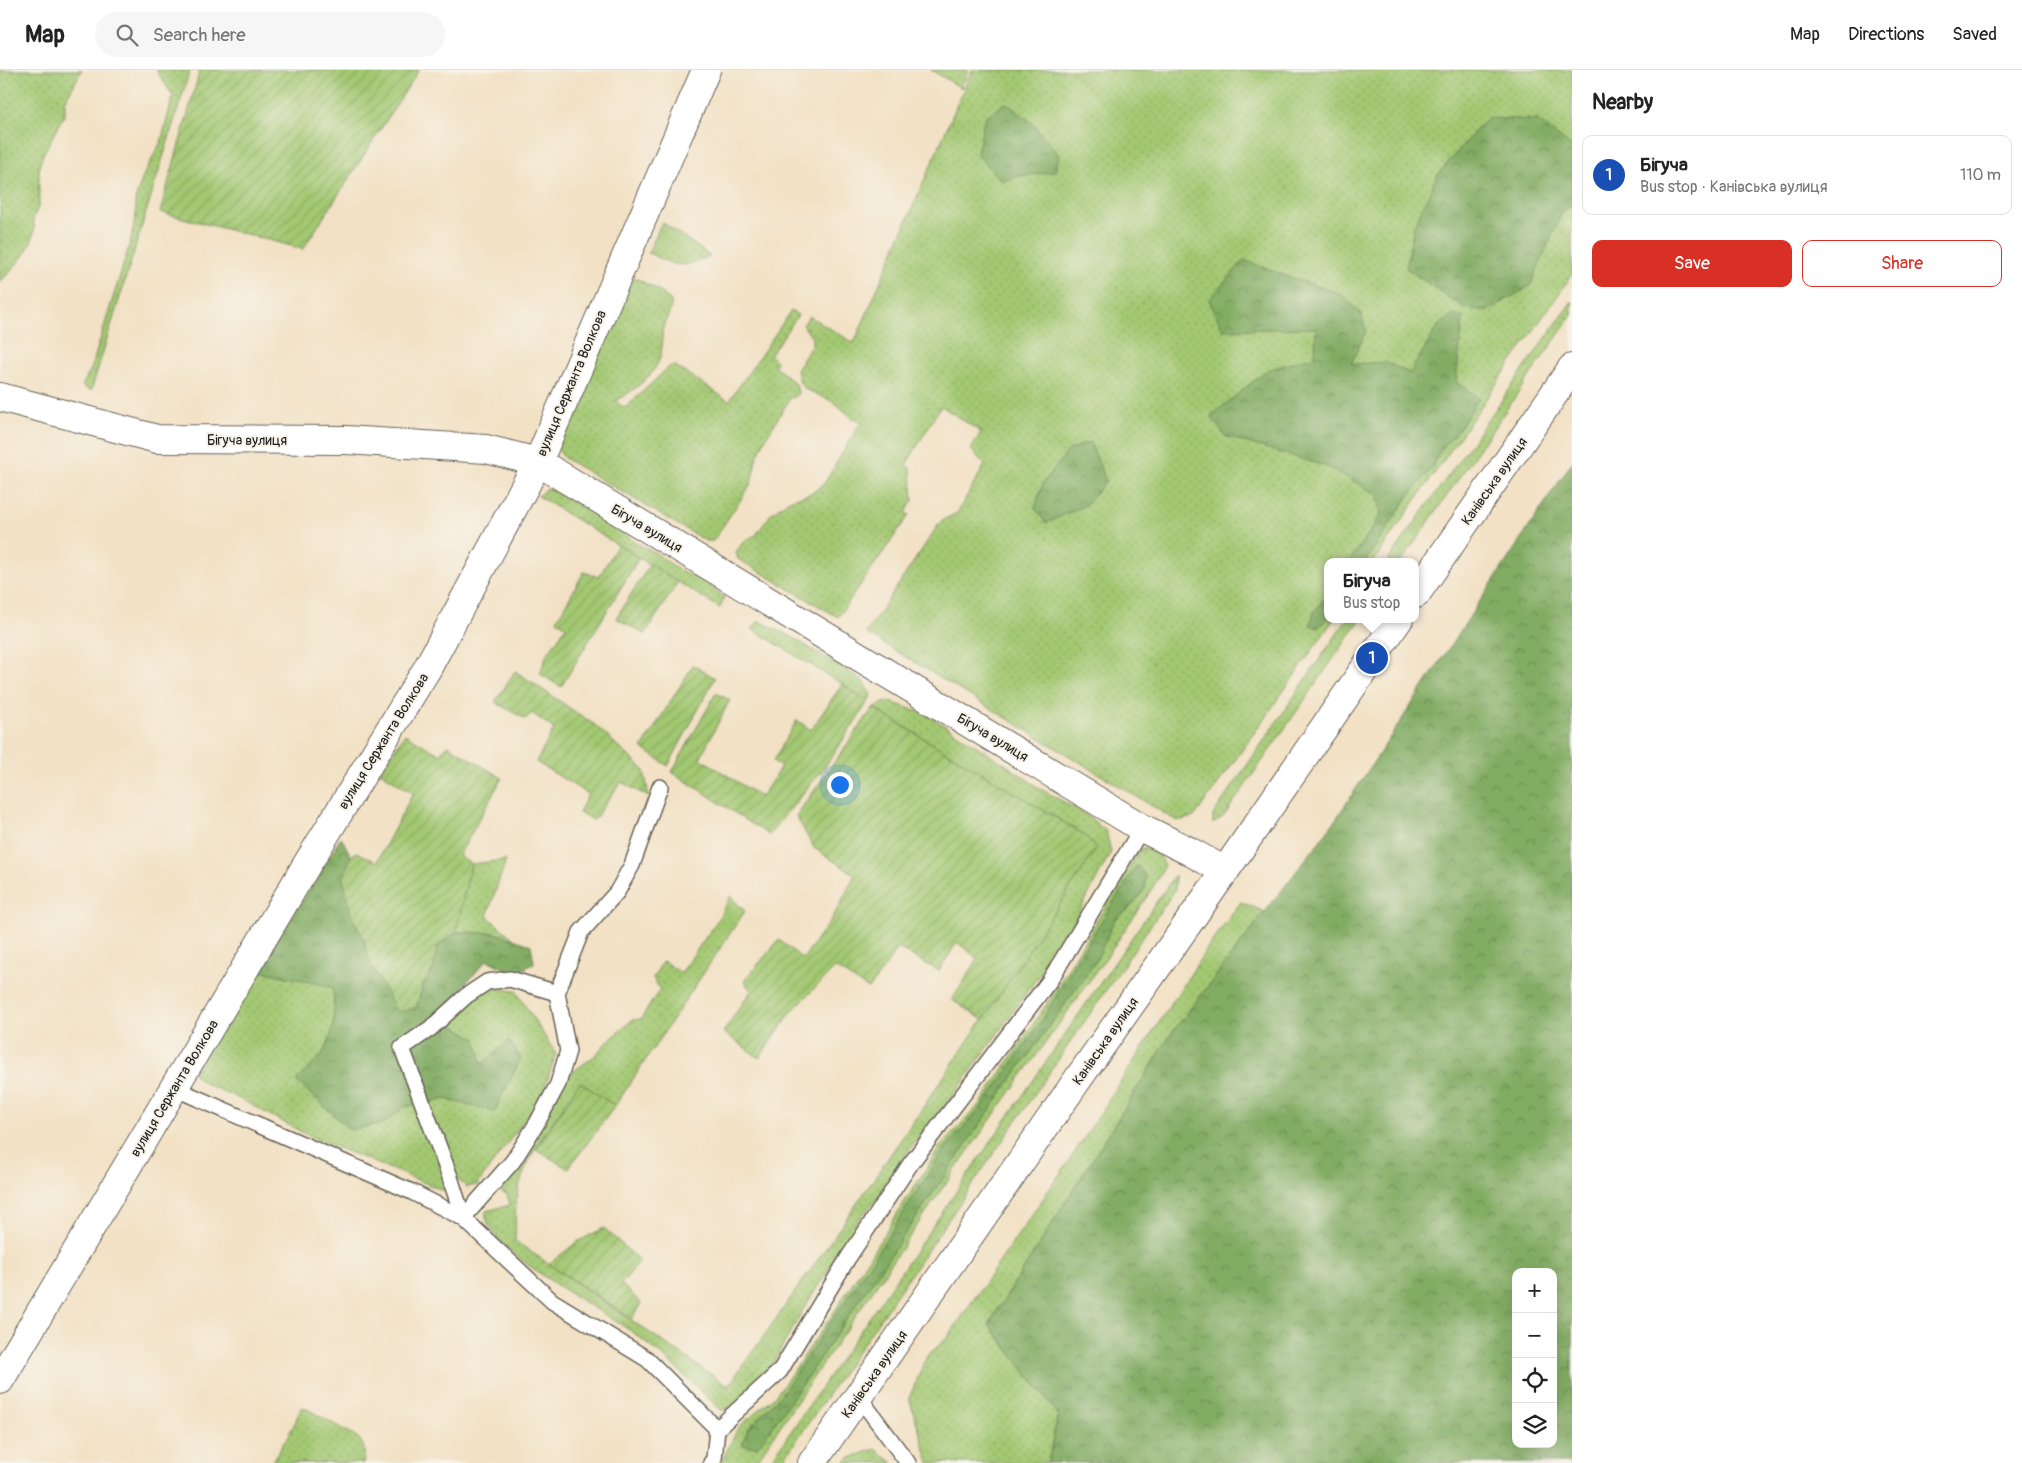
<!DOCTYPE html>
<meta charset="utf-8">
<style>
:root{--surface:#fff;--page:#f6f6f6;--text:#222;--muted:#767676;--line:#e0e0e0;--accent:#d93025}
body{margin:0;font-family:Pangolin,sans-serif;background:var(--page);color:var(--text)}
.controls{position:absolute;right:15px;bottom:15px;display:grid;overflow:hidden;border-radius:10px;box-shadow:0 5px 20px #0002}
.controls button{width:45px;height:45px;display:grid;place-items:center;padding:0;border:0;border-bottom:1px solid var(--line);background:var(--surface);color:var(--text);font:25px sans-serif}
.you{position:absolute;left:839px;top:714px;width:18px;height:18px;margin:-12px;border:4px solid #fff;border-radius:50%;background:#1a73e8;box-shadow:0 0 0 8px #1a73e833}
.badge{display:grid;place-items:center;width:32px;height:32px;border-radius:50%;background:var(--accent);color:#fff;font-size:16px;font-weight:700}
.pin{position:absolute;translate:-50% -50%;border:2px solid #fff;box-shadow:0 1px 5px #0006}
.popup{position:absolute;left:1324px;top:488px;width:95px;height:65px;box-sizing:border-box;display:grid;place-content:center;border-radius:10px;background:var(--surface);filter:drop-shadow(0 1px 4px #0005);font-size:16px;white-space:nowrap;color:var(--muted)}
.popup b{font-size:19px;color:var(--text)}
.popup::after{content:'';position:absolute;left:50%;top:100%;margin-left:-10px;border:10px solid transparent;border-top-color:var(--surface)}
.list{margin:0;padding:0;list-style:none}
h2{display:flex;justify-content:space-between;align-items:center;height:65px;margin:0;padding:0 20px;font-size:21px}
h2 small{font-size:16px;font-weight:400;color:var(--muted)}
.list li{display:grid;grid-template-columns:32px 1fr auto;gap:15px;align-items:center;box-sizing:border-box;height:80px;margin:0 10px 10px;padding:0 10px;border:1px solid var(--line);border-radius:10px}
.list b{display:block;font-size:19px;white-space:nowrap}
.list p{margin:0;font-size:16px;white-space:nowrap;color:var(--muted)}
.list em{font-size:16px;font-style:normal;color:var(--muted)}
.actions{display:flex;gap:10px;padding:15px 20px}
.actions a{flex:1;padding:11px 0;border:1px solid var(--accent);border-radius:10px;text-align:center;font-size:18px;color:var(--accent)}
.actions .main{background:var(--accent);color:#fff}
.icon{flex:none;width:28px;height:28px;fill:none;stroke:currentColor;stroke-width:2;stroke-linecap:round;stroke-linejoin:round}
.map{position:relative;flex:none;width:1572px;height:1393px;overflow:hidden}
header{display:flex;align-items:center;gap:30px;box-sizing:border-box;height:70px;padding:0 25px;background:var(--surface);border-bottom:1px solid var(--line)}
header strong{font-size:24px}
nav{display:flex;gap:28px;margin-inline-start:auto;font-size:18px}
.search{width:350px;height:45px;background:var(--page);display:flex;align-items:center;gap:12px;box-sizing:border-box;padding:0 18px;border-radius:28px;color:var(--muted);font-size:19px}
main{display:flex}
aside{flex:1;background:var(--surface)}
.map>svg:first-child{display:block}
.grass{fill:url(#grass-dots);stroke:#607247}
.forest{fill:url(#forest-crowns);stroke:#4f6440;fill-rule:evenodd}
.garden{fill:url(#garden-furrows);stroke:#607247}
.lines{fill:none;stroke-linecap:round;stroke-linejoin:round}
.lane-casing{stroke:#676157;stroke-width:18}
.street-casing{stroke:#676157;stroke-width:30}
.primary-casing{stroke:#676157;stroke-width:30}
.lane{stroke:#fff;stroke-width:15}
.street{stroke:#fff;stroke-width:28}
.primary{stroke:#fff;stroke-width:28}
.labels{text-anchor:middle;stroke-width:4;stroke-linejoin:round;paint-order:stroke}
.street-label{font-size:14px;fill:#1c1c1c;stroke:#f7f3e8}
</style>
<header>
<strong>Map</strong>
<div class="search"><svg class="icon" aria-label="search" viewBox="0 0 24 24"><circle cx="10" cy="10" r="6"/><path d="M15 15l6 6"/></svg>Search here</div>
<nav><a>Map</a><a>Directions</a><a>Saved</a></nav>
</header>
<main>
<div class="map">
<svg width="1572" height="1393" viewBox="0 0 1572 1393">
<defs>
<pattern id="grass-dots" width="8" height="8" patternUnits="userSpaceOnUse" patternTransform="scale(1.25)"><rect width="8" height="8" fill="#a3c872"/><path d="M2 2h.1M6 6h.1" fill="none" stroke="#8cab62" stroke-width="1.8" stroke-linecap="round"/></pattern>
<pattern id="forest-crowns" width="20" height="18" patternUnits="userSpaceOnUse" patternTransform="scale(1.25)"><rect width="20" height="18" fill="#82ac64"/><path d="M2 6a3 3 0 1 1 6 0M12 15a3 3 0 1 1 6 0" fill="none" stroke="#6a8b52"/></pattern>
<pattern id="garden-furrows" width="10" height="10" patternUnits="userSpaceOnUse" patternTransform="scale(1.25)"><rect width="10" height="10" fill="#a3c872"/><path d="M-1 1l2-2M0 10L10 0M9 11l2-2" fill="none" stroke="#8cab62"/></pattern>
</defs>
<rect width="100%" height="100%" fill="#f7f3e8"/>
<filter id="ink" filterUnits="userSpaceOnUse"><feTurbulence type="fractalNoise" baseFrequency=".02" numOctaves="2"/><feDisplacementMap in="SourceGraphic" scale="10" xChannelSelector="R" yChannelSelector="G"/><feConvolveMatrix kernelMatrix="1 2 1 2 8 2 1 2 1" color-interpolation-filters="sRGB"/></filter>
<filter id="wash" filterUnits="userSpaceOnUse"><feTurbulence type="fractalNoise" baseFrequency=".0096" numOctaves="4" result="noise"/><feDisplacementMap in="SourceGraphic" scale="20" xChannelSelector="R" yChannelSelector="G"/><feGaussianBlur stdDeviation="1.12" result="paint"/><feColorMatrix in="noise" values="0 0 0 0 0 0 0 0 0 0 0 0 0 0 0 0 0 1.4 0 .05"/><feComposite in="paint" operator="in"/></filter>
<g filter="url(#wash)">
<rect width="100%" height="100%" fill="#f2e1c4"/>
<g class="grass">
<path d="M0,0h82l-17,31v13l-22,40 -4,13v38l-6,14c7,23 -18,48 -33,63z"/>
<polygon points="156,0 190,0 91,321 82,316 91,299 130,173 136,145 135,130 143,106 161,72 173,26"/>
<polygon points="931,0 968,0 961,18"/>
<polygon points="972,0 1572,0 1572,205 1373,492 1328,492 1328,549 1334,549 1236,689 1194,747 1177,751 866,563 941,451 957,443 985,395 971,379 981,362 941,336 906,395 911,399 913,430 906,442 909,445 838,547 738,489 736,482 744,471 756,465 771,444 789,430 812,423 824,414 861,352 854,349 834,332 805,319 800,313 797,300 812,274 812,268 803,255 809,246 854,273"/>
<path d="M662,152l48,34c-31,14 -33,10 -62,-3z"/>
<path d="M634,207l24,13 13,11c1,12 -5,16 -8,26 -2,9 0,19 -2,28 -5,20 -29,37 -46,46l10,7 44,-41 5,-2 55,36 62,-90 7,4 -28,40 6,6 -1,5 21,18 2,9 -4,5 -3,-1 -27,44 -8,19 -5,24 -38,57h-7l-142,-83 -7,-10 34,-82z"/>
<polygon points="1572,231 1572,245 1401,492 1387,492"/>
<polygon points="547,418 585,437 601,449 621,460 636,473 656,483 679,500 705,511 724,527 720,538 538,426"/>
<polygon points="1347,549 1361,549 1224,746 1213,754 1213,745"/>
<polygon points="759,551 790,566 861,609 871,625 868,632 842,614 752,559"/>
<path d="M888,631l40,14 77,49 34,24 45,25 22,18 5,21 -54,102 -13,14 -85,120 -52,65 -20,34 -29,33 -7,15 -47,73 -33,59 -36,41 -14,2c-28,-26 -55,-53 -86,-76 -28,-21 -155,-85 -149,-123l24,-6 -3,-11 -8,-3 68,-115 29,-21 10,-12 26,-23 9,-1 19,-30 -7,-11 10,-17 18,12 38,-55 11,-22 15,15 -130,195 -35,-23c-24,36 -58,74 -64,119 -1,13 0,27 -1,39l213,145c127,-176 248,-356 368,-537l-11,-14 -212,-127z"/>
<polygon points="1140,779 1155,779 1162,789 1164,797 1152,819 1108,885 957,1097 755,1393 721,1393 738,1358 775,1326 802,1289 836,1239 940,1077 981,1033 1048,932"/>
<polygon points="506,790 487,846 515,870 495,863 456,862 471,794"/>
<polygon points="1175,805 1175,820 781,1393 769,1393"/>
<polygon points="309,813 403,992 450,1123 309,1066 242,1030 204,1013 193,1004"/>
<polygon points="1241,832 1265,842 1172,963 989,1254 1058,1344 1048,1393 929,1393 909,1328 927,1286 947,1268 1073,1085 1210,874"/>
<polygon points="492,918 516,921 556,984 542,1026 477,1115 467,1117 454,1107 420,1017 446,952 470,932"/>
<path d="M301,1337l8,3 48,27c8,8 9,15 6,26h-91l22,-38z"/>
<polygon points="875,1379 893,1393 845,1393 847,1389"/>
</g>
<g class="forest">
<polygon points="1006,33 1031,52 1059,85 1055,102 1019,106 1002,111 977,84 985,47"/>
<polygon points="1487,48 1537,50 1572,77 1572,133 1561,145 1530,216 1487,241 1464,238 1406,198 1414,156 1438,104"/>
<polygon points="1244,190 1281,204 1341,224 1361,244 1366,261 1351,294 1385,292 1410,303 1438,256 1451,246 1463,246 1456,312 1479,328 1462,355 1440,381 1432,397 1408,427 1365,492 1349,492 1381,445 1378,425 1328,397 1225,366 1211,346 1267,300 1315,286 1316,258 1223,260 1209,230"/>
<polygon points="1090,372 1106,411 1086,435 1046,453 1035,438 1043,413 1069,380"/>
<path d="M1572,392v1001h-524l10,-49 -69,-90 183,-291 160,-208zM1516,1202h37v172h-37z"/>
<polygon points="1328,523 1328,548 1318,558 1310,555 1314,542"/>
<path d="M341,767l10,19 -8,23 10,40 10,18 7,26 27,48 19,-3 7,-23 11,-19 3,-19 19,-15 39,1 36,12 3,18 -18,11 -29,-14 -30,33 -5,31 24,15 6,25 27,-23 12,17 -27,54 -49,-13 -41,8 -19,16 -35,7 -54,-49c9,-10 23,-20 29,-32 11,-19 10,-41 7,-62l-71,-16 17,-34 29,-41z"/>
<polygon points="1137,795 1145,805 1145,819 1128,840 1115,849 1096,891 1005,1018 776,1352 757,1377 742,1375 748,1359 781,1325 872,1191 945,1078 985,1033 1042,950 1078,888"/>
</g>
<g class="garden">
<polygon points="200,0 419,0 303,179 160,142"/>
<polygon points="618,474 639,488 561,617 540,604 546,586 566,557 557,550 584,502 599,507"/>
<polygon points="650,494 678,512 645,564 616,548"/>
<polygon points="693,595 715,608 668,696 642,678"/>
<polygon points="515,601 595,655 644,700 649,727 621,712 594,750 579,743 588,724 536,692 554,659 532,643 525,649 495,632"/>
<polygon points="842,614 868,632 825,697 769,765 672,702 716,623 730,630 700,688 761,727 781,697 773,691 797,650 811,660"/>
<polygon points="873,638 1085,765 1096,779 983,950 952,930 978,889 957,872 939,901 898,878 869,919 835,898 792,941 759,988 723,962 751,921 744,911 779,870 803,889 835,844 855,805 814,778 796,746"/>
<polygon points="405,664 439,684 448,675 502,708 459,786 471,794 456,862 437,877 434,896 423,915 416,938 397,942 370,893 363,867 353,849 343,809 351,786 357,782 377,792 413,723 380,702"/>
<polygon points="580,1012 615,1036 568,1099 536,1079"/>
<polygon points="604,1158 640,1191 621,1214 641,1233 632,1249 549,1194 577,1172"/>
</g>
</g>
<g filter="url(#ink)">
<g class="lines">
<g class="lane-casing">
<g id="lane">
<polyline points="174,1018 412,1122 463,1148 552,1231 647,1289 717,1359 714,1389 711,1393"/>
<polyline points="463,1148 513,1091 537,1053 558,1014 568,981 557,923 581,862 617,822 632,795 660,717"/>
<polyline points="463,1148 449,1104 402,978 431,958 466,926 487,912 510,909 557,923"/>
<polyline points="859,1327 908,1393"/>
<polyline points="717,1359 780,1301 848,1188 911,1093 1050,910 1142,758"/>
</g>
</g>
<g class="street-casing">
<g id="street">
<polyline points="0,327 157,369 346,370 486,379 538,392 1142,758 1189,781 1225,801"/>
<polyline points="0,1310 306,796 427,599 538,392 706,0"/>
</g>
</g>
<g class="primary-casing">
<g id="primary">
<polyline points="1416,524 1572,298"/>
<polyline points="812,1393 1078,1009 1225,801 1399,549"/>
</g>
</g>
<use href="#lane" class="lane"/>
<use href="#street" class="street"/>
<use href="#primary" class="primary"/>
</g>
</g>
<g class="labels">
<g class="street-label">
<text transform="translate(571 313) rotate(-67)" y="5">вулиця Сержанта Волкова</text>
<text x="247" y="375">Бігуча вулиця</text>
<text transform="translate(1494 411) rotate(-55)" y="5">Канівська вулиця</text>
<text transform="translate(647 458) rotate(31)" y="5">Бігуча вулиця</text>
<text transform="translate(993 667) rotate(31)" y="5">Бігуча вулиця</text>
<text transform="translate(383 671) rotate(-58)" y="5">вулиця Сержанта Волкова</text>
<text transform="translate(1105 971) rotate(-55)" y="5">Канівська вулиця</text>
<text transform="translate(174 1018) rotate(-59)" y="5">вулиця Сержанта Волкова</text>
<text transform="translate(874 1304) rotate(-55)" y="5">Канівська вулиця</text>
</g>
</g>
</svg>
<div class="controls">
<button>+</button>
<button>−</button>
<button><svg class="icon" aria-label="locate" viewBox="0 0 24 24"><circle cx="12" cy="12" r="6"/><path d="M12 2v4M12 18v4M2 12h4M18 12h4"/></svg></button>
<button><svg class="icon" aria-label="layers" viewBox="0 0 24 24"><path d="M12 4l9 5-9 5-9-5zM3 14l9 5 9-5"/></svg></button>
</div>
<div class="you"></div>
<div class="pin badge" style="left:1372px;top:588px;background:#1a4fb4">1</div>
<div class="popup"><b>Бігуча</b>Bus stop</div>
</div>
<aside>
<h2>Nearby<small></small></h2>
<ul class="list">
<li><span class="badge" style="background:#1a4fb4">1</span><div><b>Бігуча</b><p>Bus stop · Канівська вулиця</p></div><em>110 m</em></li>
</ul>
<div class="actions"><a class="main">Save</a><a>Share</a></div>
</aside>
</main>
